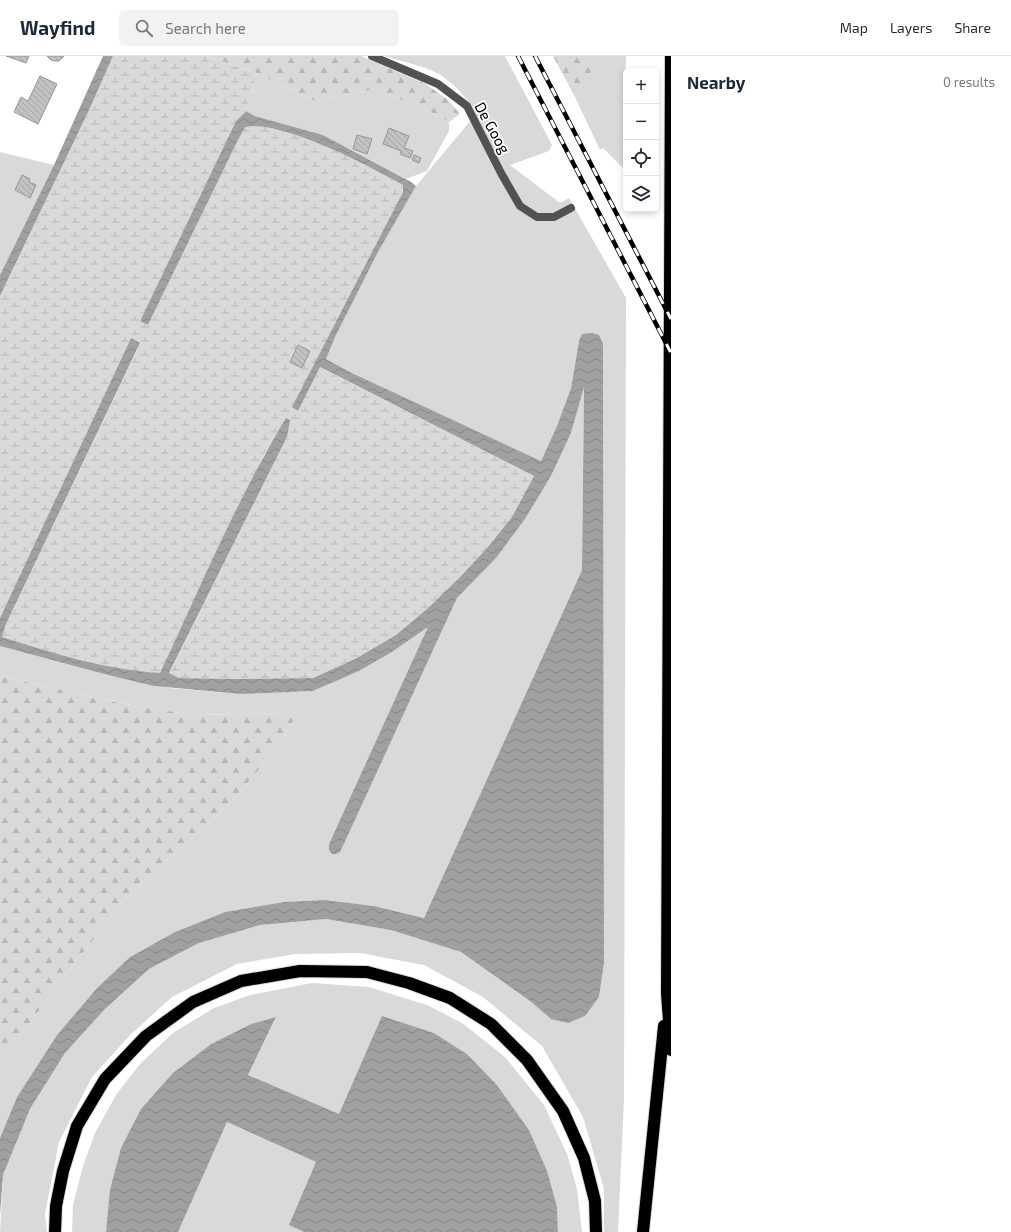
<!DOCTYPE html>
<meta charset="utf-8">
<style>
:root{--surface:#fff;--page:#f2f2f3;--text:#1f2937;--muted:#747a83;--line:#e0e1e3}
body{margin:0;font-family:"Exo 2",sans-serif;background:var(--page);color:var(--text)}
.controls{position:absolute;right:12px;top:12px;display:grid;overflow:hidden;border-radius:6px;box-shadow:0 2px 6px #0003}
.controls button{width:36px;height:36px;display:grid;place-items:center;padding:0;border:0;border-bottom:1px solid var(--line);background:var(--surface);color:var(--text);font:20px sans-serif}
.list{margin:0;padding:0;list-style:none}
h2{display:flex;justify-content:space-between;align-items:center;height:52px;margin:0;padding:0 16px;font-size:17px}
h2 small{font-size:13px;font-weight:400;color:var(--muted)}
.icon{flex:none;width:22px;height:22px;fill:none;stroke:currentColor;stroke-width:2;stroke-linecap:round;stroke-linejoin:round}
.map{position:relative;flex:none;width:671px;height:1176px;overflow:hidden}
header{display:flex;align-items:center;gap:24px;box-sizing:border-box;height:56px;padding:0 20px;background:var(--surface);border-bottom:1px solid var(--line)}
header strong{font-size:19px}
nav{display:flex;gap:22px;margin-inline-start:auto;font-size:14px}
.search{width:280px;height:36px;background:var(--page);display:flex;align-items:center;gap:10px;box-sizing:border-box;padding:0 14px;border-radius:6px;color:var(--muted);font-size:15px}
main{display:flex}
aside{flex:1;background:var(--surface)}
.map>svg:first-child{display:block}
.grass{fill:#d9d9d9}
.forest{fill:url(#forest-firs)}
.wetland{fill:url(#wetland-marsh)}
.water{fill:url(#water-waves)}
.building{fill:url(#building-back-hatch);stroke:#969696}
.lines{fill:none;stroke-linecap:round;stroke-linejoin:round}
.motorway-casing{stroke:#dbdbdb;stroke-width:14}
.service{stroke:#525252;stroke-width:8}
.motorway{stroke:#000;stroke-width:12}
.rail-casing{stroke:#000;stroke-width:4.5}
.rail{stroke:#fff;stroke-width:3;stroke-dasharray:9;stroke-linecap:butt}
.labels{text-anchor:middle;stroke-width:3.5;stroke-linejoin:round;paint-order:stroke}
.street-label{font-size:15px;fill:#000;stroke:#fff}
</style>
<header>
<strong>Wayfind</strong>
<div class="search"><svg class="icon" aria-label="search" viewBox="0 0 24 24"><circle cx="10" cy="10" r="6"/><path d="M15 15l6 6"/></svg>Search here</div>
<nav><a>Map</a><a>Layers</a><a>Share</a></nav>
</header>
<main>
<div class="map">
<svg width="671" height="1176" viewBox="0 0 671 1176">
<defs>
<pattern id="forest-firs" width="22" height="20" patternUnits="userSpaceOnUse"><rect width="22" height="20" fill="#d9d9d9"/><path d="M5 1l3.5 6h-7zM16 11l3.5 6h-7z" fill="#b8b8b8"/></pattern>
<pattern id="wetland-marsh" width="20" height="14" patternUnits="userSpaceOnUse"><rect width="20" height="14" fill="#d9d9d9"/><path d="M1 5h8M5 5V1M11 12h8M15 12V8" fill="none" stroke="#b8b8b8"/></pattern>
<pattern id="water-waves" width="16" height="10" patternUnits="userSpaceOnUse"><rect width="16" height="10" fill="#a0a0a0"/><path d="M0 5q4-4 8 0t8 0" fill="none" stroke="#888"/></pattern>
<pattern id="building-back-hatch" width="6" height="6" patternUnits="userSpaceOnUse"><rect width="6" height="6" fill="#c2c2c2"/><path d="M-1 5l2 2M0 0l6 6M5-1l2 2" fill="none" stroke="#a5a5a5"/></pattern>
</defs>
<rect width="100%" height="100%" fill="#fff"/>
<g class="grass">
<path d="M384,0h121l47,89 -3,6 -39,14 50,38 9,-5 57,100 -2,801 -6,133h-14v-43l-21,-72 -41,-71 -59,-49 -59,-32 -64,-12 -65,1 -58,10 -65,33 -41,37 -39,43 -33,65 -14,72 2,18h-47l3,-57 27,-66 35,-56 40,-44 44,-40 50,-26 61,-18 66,-6 66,11 69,22 69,49 21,18 48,-22 5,-34 -1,-619 -24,-3 -8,47 -14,38 -16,35 -189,-88 -26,-14 10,-24 42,-83 38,-66 60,-72c-7,-15 -26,-35 -41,-42 -15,-7 -35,-11 -51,-16z"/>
<polygon points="588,0 626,0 623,112 603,92 600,94 575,41 594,9"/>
<polygon points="256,17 315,45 376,33 442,61 449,66 449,75 427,115 406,123 323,79 255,60 246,55 252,39"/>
<polygon points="0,96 54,109 0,219"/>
<polygon points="584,330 582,514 424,862 374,850 325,844 284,846 225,856 175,876 130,901 97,932 57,979 17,1041 0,1082 0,1006 117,852 148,821 231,747 274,695 294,664 290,657 192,659 115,646 0,620 0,590 104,618 169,632 241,638 313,635 359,615 392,596 429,570 329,788 340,796 457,542 497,501 525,463 551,420 571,377"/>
<polygon points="312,927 369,931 427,949 462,967 505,1001 544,1049 567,1098 577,1133 582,1176 558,1176 557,1151 529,1074 497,1029 467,998 434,977 382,961 339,1059 248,1019 276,962 251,968 211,988 173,1017 106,1173 106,1176 72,1176 73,1149 83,1110 95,1077 116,1039 140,1008 173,977 214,952 250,939"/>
<polygon points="227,1066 316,1106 290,1169 304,1176 178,1176"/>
</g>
<g class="forest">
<polygon points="206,0 361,0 426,28 448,44 460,58 449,66 442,61 376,33 315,45 256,17"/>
<polygon points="553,0 588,0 595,9 575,41"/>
<polygon points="0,620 115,646 192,659 290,657 294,664 274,695 231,747 148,821 117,852 0,1006"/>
</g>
<path class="wetland" d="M113,0h93l50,17 -4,22 -6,16 -10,10 -96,200 8,4 88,-181 9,-17c19,-3 34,3 51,8 38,13 72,31 107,50v7l-110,215 5,3 21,-43 215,109 -22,41 -25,31 -27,29 -32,31 -32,27 -41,24 -42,19 -77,1 -57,-1 -10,-4 118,-237 -21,14 -66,136 -40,86 -33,-2 -69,-17 -56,-17 4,-13 134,-280 -9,-6 -131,280v-322l90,-188z"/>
<g class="water">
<polygon points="103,0 113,0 90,52 0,240 0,219 54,109"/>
<path d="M246,55l9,5 68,19 88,47 5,4 -38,66 -42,83 -10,24 26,14 189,88 16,-35 14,-38 8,-47 3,-7 10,-1 7,2 4,9 1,619 -5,34 -14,19 -17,7 -17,-4 -21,-18 -69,-49 -70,-22 -65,-11 -66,6 -61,18 -50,26 -44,40 -40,44 -35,56 -27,66 -3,40v-77l17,-41 40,-62 40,-47 33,-31 45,-25 50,-20 59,-10 41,-2 49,6 50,12 158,-348 2,-183 -13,46 -20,43 -26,43 -28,38 -40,41 -115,250 -2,4 -4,2h-4l-3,-4v-6l99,-217 -36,25 -33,19 -46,20 -72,3 -87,-8 -50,-12 -104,-28v-28l131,-280 9,5 -134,281 -4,13c52,16 104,33 158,36 40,-85 77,-174 126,-255l4,2 -3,17 -118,236 10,5 57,1 77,-1 42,-19 41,-24 32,-27 32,-31 27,-29 25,-31 22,-41 -214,-109 -22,44 -6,-4 111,-215v-7c-35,-19 -69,-37 -107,-50 -17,-5 -33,-11 -51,-8l-9,17 -88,181 -8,-4 96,-200z"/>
<polygon points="382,960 434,977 467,998 497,1029 529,1074 547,1115 557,1151 558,1176 304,1176 289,1169 316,1106 227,1066 178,1176 106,1176 110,1134 121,1092 141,1053 173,1017 211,988 251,968 276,961 248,1019 339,1058"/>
</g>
<g class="building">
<polygon points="6,0 29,0 26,7"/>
<polygon points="47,0 64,0 59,5 55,5 51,4"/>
<polygon points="40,20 57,28 38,68 14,56 21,41 28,45"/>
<polygon points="389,72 409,80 404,92 413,95 410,102 400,98 401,95 383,88"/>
<polygon points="357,79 372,83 367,98 353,93"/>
<polygon points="414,99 421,102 419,107 412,104"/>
<polygon points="22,119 30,123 29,126 36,129 30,142 15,134"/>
<polygon points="298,289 310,295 302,312 290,306"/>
</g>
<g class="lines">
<g class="motorway-casing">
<g id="motorway">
<polyline points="671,0 667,937 671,994"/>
<polyline points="55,1176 56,1150 63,1115 77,1070 105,1023 146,980 193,946 241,925 300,915 367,916 409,927 450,942 491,968 527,1004 563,1055 584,1102 595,1145 596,1176"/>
<polyline points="643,1176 664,970"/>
</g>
</g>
<polyline class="service" points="372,0 438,28 467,50 501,117 520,150 537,161 554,161 571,152"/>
<use href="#motorway" class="motorway"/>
<g class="rail-casing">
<g id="rail">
<polyline points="518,0 671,297"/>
<polyline points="535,0 671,263"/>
</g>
</g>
<use href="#rail" class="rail"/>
</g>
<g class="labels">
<g class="street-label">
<text transform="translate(492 72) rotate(61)" y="5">De Goog</text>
</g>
</g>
</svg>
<div class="controls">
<button>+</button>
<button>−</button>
<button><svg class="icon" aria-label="locate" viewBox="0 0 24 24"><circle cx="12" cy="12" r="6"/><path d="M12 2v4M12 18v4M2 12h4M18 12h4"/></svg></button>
<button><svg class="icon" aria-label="layers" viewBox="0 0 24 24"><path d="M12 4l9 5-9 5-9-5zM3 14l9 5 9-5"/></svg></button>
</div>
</div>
<aside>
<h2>Nearby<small>0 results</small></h2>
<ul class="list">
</ul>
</aside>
</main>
